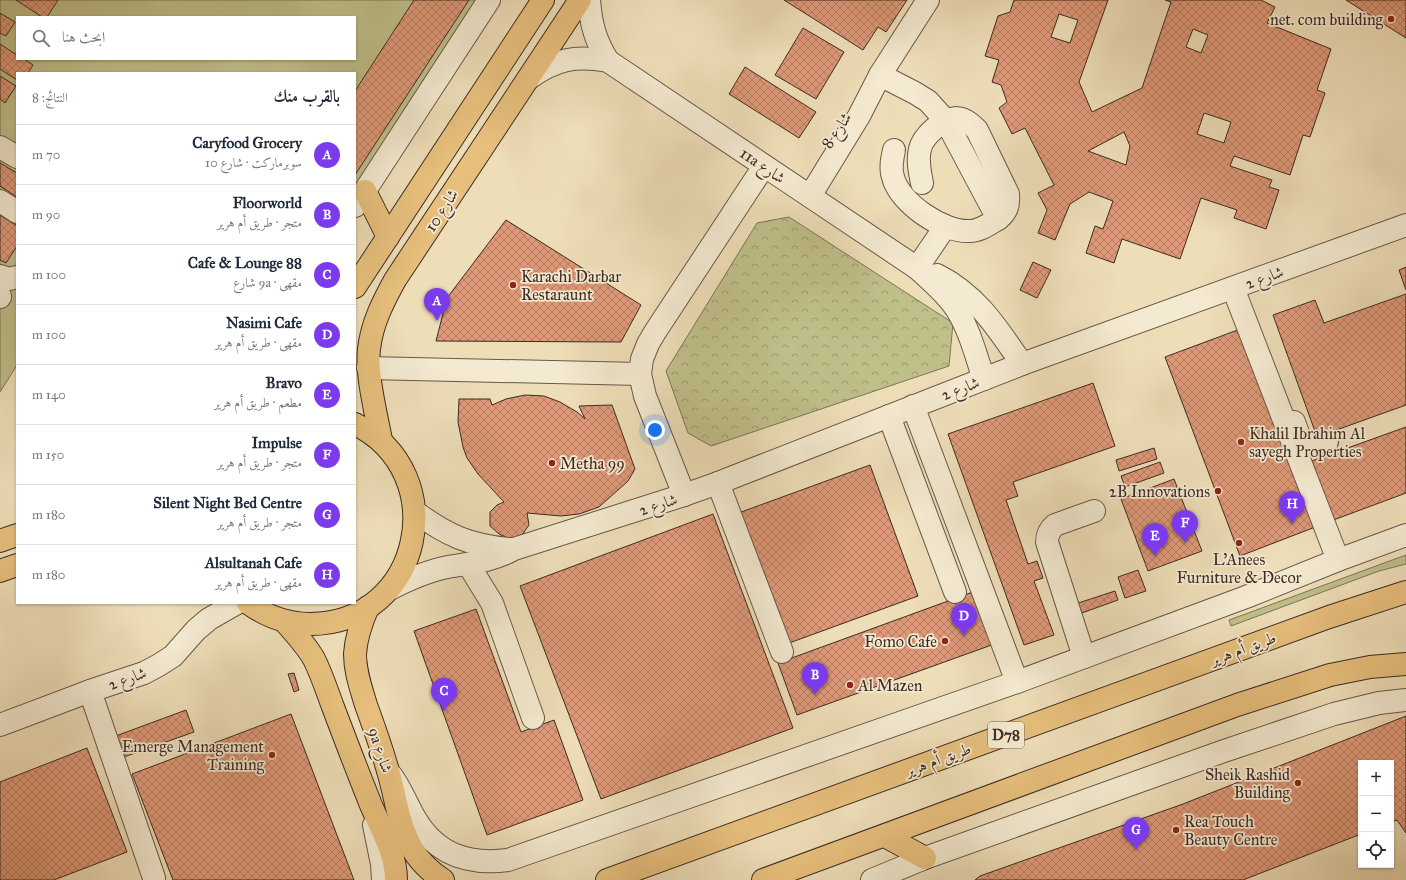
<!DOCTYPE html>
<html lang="ar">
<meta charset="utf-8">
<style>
:root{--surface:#fff;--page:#f2f2f3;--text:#1f2937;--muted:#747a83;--line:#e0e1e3;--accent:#7c3aed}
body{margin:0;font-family:"IM FELL Great Primer",Amiri,serif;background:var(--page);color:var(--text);direction:rtl}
.controls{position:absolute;right:12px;bottom:12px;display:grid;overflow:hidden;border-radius:0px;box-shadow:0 1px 3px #0004}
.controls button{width:36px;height:36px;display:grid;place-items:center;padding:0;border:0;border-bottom:1px solid var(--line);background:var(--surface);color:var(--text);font:20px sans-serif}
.you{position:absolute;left:655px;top:430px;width:14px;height:14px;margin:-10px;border:3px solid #fff;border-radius:50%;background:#1a73e8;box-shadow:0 0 0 6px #1a73e833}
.badge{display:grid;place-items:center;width:26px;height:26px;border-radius:50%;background:var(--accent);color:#fff;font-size:13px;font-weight:700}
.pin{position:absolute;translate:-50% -33px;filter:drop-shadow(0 1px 2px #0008)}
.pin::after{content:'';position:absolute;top:21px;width:14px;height:12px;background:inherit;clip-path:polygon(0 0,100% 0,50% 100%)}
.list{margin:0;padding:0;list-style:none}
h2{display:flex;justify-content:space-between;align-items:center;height:52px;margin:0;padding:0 16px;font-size:17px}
h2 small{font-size:13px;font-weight:400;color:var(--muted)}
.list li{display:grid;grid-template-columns:26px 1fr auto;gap:12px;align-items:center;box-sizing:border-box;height:60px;padding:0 16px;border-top:1px solid var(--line)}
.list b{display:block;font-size:15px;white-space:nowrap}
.list p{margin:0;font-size:13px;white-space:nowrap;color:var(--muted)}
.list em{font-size:13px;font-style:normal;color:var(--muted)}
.icon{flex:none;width:22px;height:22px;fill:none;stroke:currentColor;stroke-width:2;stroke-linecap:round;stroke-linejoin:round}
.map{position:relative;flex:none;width:1406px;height:880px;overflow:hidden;direction:ltr}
.search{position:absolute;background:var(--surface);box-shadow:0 1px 3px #0004;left:16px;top:16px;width:340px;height:44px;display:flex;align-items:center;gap:10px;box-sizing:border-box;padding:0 14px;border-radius:0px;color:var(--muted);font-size:15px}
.panel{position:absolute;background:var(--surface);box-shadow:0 1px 3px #0004;left:16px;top:72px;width:340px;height:532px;border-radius:0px;direction:rtl}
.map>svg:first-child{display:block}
.forest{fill:url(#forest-crowns);stroke:#7e7457}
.garden{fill:#bfbf8a;stroke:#7e7457;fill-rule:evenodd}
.building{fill:url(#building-cross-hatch);stroke:#3d2a24;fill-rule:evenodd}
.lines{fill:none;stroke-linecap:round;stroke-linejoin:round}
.minor-casing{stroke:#695749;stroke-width:24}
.major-casing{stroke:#3d2a24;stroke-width:24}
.minor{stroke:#f4ead1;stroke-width:22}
.major{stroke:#e7bf7c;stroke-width:22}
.poi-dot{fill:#8f2418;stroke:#f4ead1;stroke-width:1.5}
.labels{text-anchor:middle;stroke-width:3.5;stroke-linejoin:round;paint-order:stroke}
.shield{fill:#f4ead1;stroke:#746458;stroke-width:1}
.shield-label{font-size:15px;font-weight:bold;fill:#3d2a24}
.poi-label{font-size:16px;fill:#3d2a24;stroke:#f4ead1;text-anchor:end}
.street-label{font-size:16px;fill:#3d2a24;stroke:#f4ead1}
</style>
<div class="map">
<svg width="1406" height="880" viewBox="0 0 1406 880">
<defs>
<pattern id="forest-crowns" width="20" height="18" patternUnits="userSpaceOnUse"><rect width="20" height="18" fill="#bfbf8a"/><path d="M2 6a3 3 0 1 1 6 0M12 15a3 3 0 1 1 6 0" fill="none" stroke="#9c9b71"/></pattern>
<pattern id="building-cross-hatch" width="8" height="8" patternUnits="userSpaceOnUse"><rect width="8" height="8" fill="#df9978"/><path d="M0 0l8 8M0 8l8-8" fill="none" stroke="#b67d62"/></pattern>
</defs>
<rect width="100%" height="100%" fill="#eedeb8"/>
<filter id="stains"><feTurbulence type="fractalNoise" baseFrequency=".005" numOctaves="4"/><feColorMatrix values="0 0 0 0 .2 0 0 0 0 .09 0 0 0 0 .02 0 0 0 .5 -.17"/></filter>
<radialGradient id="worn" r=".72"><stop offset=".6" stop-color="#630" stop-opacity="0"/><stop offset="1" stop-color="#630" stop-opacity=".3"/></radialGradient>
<polygon class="forest" points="789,217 953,323 949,366 711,446 688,433 666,371 757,223"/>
<g class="garden">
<path d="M0,0h477l-122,189v-116h-338v292l-17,27zM17,17h338v42h-338z"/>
<polygon points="1406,555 1406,564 1379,571 1231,626 1229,620"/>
</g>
<g class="building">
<polygon points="16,0 58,0 47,17 42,17"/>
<polygon points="414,0 469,0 355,175 355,91"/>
<polygon points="784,0 907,0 886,32 878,27 863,50"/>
<path d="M1014,0h94l-29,82 13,30 50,-24 29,-86 -6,-2h96l14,7 -8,16 64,26 -14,41 8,3 -15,44 -7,-2 -13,40 -56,-19 -4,10 42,14 -3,7 10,3 -13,39 -32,-11 3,-8 -36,-12 -21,61 -58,-20 -8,24 -28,-10 9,-27 8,3 10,-28 -24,-9 -19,12 -15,36 -17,-7 9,-23 -9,-17 16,-8 -29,-57 -13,6 -13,-26 8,-6 -6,-17 -9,-3 7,-22 -14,-4 13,-40 12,-4zM1059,14l19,6 -8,23 -19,-6zM1193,29l15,6 -7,18 -15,-6zM1204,113l27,9 -7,21 -27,-9zM1124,132l6,14 -4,19 -38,-14z"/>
<polygon points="1346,0 1406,0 1406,38"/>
<polygon points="0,13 15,22 6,36 0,33"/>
<polygon points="803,28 844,52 816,99 775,75"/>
<polygon points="0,44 17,55 17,59 24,59 33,65 28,73 17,73 17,80 0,69"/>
<polygon points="745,67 816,112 799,138 729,94"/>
<polygon points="0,76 16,86 5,103 0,99"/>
<polygon points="0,163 17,173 17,197 0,186"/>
<polygon points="0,215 17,226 17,246 6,263 0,260"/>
<polygon points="506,220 641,305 621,342 436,341 447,298"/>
<polygon points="1033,262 1051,270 1037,298 1020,290"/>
<polygon points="1406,267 1406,290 1399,270"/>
<polygon points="1406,294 1406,405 1317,437 1273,315 1315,300 1324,323"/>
<polygon points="1243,328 1318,526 1240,556 1165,357"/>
<polygon points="1093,383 1115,446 1013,482 1018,496 1006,500 1028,564 1037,561 1043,578 1034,581 1054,635 1024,645 948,434"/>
<polygon points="525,395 544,396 560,402 577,412 585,419 579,406 612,405 635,469 628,481 599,507 579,514 561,516 527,513 529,525 522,535 510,539 499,534 490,526 490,512 497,505 504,502 478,474 467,458 463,447 458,422 459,399 490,399 492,405 506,399"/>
<polygon points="1406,427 1406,493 1328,522 1306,463"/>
<polygon points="1154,448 1157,459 1119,471 1116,460"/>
<polygon points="1160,462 1164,473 1125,487 1121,476"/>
<polygon points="870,465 918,596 781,646 733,515"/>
<polygon points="1174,479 1202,551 1148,571 1121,499"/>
<polygon points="713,514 793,728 601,799 520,586"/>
<polygon points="1138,570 1146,591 1125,598 1118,577"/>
<polygon points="981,589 1000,642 797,715 778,663"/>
<polygon points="1115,591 1118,600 1079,614 1075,604"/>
<polygon points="476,609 521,732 554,720 583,800 487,835 414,631"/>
<polygon points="294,673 299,690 294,692 288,674"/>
<polygon points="186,710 194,732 121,758 113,737"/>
<polygon points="291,714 354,880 173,880 132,774"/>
<polygon points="1406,716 1406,833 1397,820 1391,822 1391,763 1361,763 1361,834 1243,880 975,880 980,876 1183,804"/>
<polygon points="87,748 127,852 54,880 0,880 0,782"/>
</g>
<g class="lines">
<g class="minor-casing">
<g id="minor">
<path d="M589,0c2,24 6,40 19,61"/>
<path d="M880,75l35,18 13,8 18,20 52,98c-9,5 -18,12 -28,12 -26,2 -71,-28 -77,-54 -3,-9 -1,-18 1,-27"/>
<path d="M528,79c27,-20 48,-24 80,-18l309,207c14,13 30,26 40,42 13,21 19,46 27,69"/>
<polyline points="0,147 17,157"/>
<path d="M922,183c-2,-10 -5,-23 -2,-34 3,-13 22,-30 36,-31 9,0 16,7 21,12l31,64c1,11 -1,18 -10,25"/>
<polyline points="810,196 859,116 880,75 928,0"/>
<polyline points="0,201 17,212"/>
<polyline points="355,206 489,0"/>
<polyline points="917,268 945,227"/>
<path d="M937,275c40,20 61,54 85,89"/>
<polyline points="0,276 9,279 17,277"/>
<polyline points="1233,288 1338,560"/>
<polyline points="0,297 0,296"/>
<polyline points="368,368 640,374"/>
<polyline points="913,406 1017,682"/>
<polyline points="889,416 955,592"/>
<path d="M1294,422c8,22 8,29 33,20"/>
<polyline points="718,483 782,652"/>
<polyline points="684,495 645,396 640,374 642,359 648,344 655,332 764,166"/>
<path d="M414,511c32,24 56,35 97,38"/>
<polyline points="468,564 492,603 533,718"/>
<path d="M388,590c19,-10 39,-19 60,-23 23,-4 45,-6 66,-18l170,-54 34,-12 304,-119 384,-139"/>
<path d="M1084,657l-37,-115c0,-7 2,-12 8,-17l39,-14"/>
<polyline points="90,691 154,878"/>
<polyline points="0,725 90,691 144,673 159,665 173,656 196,630 209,619 237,603"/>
<path d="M391,775c11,15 16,30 25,45 21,35 53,45 92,40l509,-178 229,-85 92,-37 68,-25"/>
<polyline points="374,825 382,864 383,880"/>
<polyline points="872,880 925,858 1224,751 1334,714 1379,703 1406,700"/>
</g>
</g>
<g class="major-casing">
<g id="major">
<polyline points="365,191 388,237"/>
<polyline points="355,287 543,0"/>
<path d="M381,440c-5,-27 -15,-65 -12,-91 3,-26 14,-47 26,-69l185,-280"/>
<polyline points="0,541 17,535"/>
<polyline points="0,571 17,565"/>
<path d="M248,603c18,13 40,21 62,21 112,0 144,-151 45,-200"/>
<path d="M368,607c-7,16 -12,30 -13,47 0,18 6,34 11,51 8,22 16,44 22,66 8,26 10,55 25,79 7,12 18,22 30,30"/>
<path d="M284,621c11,12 22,24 30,38 8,16 13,32 19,48 11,29 22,58 34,88 10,28 29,54 29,85"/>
<polyline points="885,836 925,858"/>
<polyline points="607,880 1329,617 1406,592"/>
<polyline points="763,880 1237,705 1330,675 1370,667 1406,664"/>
</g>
</g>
<use href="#minor" class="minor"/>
<use href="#major" class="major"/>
</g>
<g class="poi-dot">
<circle cx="1391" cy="19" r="4"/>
<circle cx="513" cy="285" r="4"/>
<circle cx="1241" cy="442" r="4"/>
<circle cx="552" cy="463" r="4"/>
<circle cx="1218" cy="491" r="4"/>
<circle cx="1239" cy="543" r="4"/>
<circle cx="945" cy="641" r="4"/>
<circle cx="850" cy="685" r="4"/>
<circle cx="272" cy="755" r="4"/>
<circle cx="1298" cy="783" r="4"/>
<circle cx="1176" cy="830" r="4"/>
</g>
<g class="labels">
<rect class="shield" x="988" y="722" width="36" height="26" rx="3"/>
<g class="shield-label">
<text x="1006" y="740">D78</text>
</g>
<g class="poi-label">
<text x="1383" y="25">net. com building</text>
<text x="521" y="282" text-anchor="start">Karachi Darbar<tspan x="521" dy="18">Restaraunt</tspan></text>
<text x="1249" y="439" text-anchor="start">Khalil Ibrahim Al<tspan x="1249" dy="18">sayegh Properties</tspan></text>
<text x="560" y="469" text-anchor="start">Metha 99</text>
<text x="1210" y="497">2B Innovations</text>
<text x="1239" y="565" text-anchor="middle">L'Anees<tspan x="1239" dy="18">Furniture &amp; Decor</tspan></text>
<text x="937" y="647">Fomo Cafe</text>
<text x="858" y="691" text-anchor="start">Al Mazen</text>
<text x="264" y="752">Emerge Management<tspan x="264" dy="18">Training</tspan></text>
<text x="1290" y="780">Sheik Rashid<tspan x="1290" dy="18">Building</tspan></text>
<text x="1184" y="827" text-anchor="start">Rea Touch<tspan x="1184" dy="18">Beauty Centre</tspan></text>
</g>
<g class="street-label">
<text transform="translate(836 130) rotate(-56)" y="6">شارع 8</text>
<text transform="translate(763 165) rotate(34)" y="6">11a شارع</text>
<text transform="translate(441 210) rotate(-57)" y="6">شارع 10</text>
<text transform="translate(1264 277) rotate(-20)" y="6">شارع 2</text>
<text transform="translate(960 388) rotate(-21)" y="6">شارع 2</text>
<text transform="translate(658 504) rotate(-18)" y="6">شارع 2</text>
<text transform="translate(1243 648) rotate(-20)" y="6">طريق أم هرير</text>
<text transform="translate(127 678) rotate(-20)" y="6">شارع 2</text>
<text transform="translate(381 750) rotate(72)" y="6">9a شارع</text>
<text transform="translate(938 759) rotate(-20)" y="6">طريق أم هرير</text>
</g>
</g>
<rect width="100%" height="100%" filter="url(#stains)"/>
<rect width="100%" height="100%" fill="url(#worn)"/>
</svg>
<div class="controls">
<button>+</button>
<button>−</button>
<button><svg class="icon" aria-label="locate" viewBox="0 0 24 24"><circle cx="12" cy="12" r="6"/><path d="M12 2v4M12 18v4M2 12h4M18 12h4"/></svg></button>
</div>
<div class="you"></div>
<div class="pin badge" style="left:437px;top:321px">A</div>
<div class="pin badge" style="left:815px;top:695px">B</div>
<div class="pin badge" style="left:444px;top:711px">C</div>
<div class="pin badge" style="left:964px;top:636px">D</div>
<div class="pin badge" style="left:1155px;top:556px">E</div>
<div class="pin badge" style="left:1185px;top:543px">F</div>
<div class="pin badge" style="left:1136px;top:850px">G</div>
<div class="pin badge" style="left:1292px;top:524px">H</div>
<div class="search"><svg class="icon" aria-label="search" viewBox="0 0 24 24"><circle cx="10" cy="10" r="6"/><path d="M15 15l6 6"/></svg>ابحث هنا</div>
<section class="panel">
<h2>بالقرب منك<small>النتائج: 8</small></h2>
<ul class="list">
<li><span class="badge">A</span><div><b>Caryfood Grocery</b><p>سوبرماركت · شارع 10</p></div><em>70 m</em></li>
<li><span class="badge">B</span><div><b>Floorworld</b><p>متجر · طريق أم هرير</p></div><em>90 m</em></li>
<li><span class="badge">C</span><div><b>Cafe &amp; Lounge 88</b><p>مقهى · 9a شارع</p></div><em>100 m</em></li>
<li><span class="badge">D</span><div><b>Nasimi Cafe</b><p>مقهى · طريق أم هرير</p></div><em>100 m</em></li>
<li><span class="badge">E</span><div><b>Bravo</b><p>مطعم · طريق أم هرير</p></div><em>140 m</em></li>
<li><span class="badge">F</span><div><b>Impulse</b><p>متجر · طريق أم هرير</p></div><em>150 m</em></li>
<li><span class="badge">G</span><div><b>Silent Night Bed Centre</b><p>متجر · طريق أم هرير</p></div><em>180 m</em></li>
<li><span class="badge">H</span><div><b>Alsultanah Cafe</b><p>مقهى · طريق أم هرير</p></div><em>180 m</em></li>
</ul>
</section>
</div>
